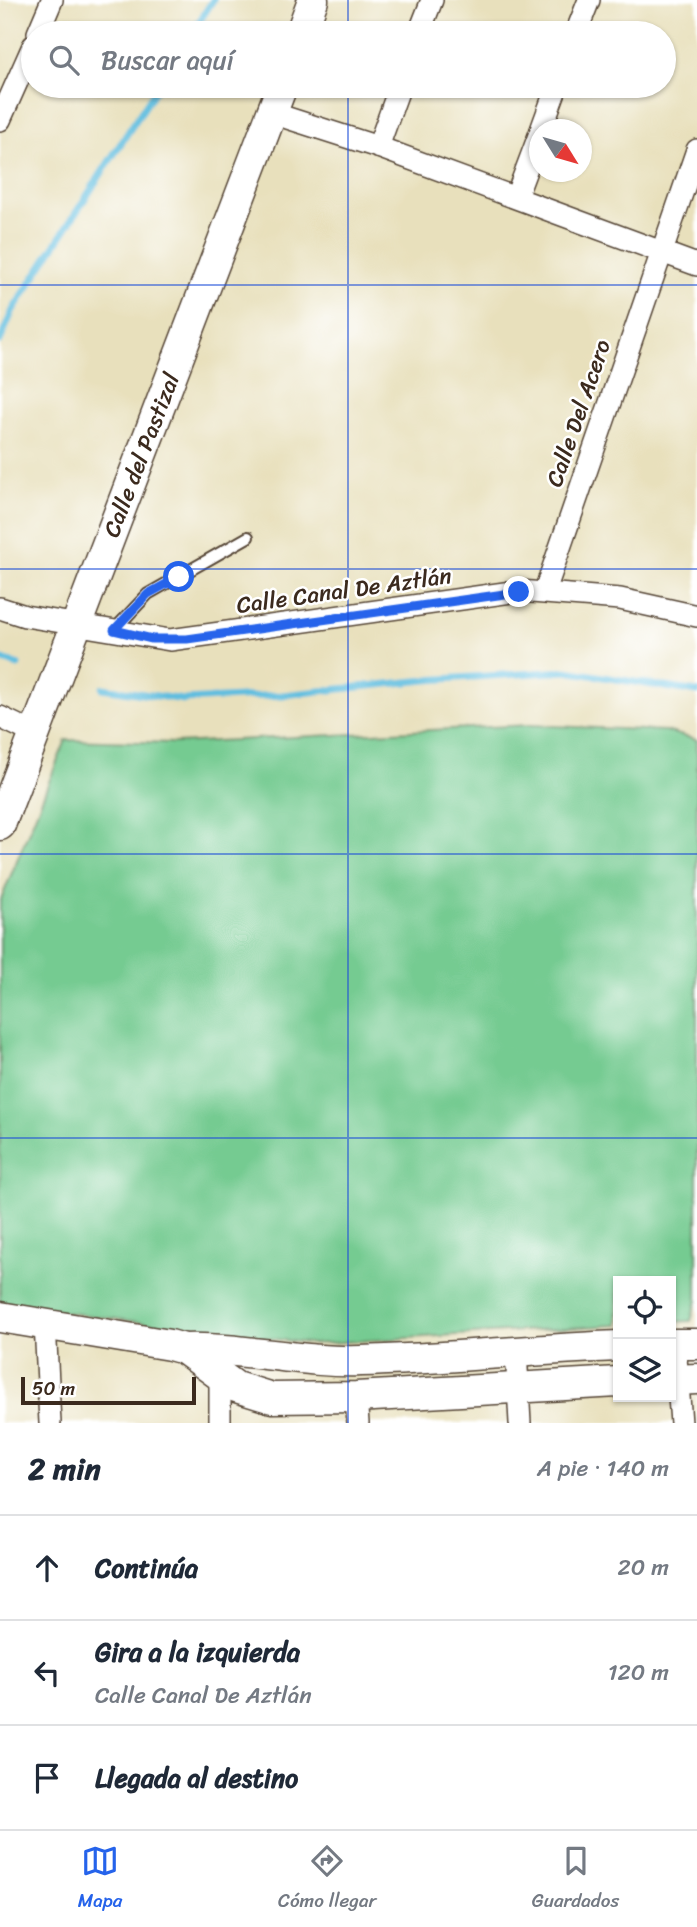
<!DOCTYPE html>
<html lang="es">
<meta charset="utf-8">
<style>
:root{--surface:#fff;--page:#f2f2f3;--text:#1f2937;--muted:#747a83;--line:#e0e1e3;--accent:#2563eb}
body{margin:0;font-family:Sriracha,sans-serif;background:var(--page);color:var(--text)}
.controls{position:absolute;right:21px;bottom:21px;display:grid;overflow:hidden;border-radius:0px;box-shadow:0 2px 5px #0004}
.controls button{width:63px;height:63px;display:grid;place-items:center;padding:0;border:0;border-bottom:2px solid var(--line);background:var(--surface);color:var(--text);font:35px sans-serif}
.compass{position:absolute;left:529px;top:119px;width:63px;height:63px;border-radius:50%;background:var(--surface);box-shadow:0 2px 5px #0004;rotate:127deg}
.scale{position:absolute;left:21px;bottom:18px;width:175px;box-sizing:border-box;padding-left:7px;border:4px solid #3b2a1e;border-top:0;font-size:19px;line-height:24px;white-space:nowrap;color:#3b2a1e;-webkit-text-stroke:5px #fff;paint-order:stroke}
.stop{position:absolute;width:21px;height:21px;margin:-16px;border:5px solid #2563eb;border-radius:50%;background:#fff}
.stop.end{background:#2563eb;border-color:#fff;box-shadow:0 2px 7px #0008}
.list{margin:0;padding:0;list-style:none}
h2{display:flex;justify-content:space-between;align-items:center;height:91px;margin:0;padding:0 28px;font-size:30px}
h2 small{font-size:23px;font-weight:400;color:var(--muted)}
.list li{display:grid;grid-template-columns:46px 1fr auto;gap:21px;align-items:center;box-sizing:border-box;height:105px;padding:0 28px;border-top:2px solid var(--line)}
.list b{display:block;font-size:26px;white-space:nowrap}
.list p{margin:0;font-size:23px;white-space:nowrap;color:var(--muted)}
.list em{font-size:23px;font-style:normal;color:var(--muted)}
.icon{flex:none;width:38px;height:38px;fill:none;stroke:currentColor;stroke-width:2;stroke-linecap:round;stroke-linejoin:round}
.map{position:relative;flex:none;width:697px;height:1423px;overflow:hidden}
.search{position:absolute;background:var(--surface);box-shadow:0 2px 5px #0004;left:21px;right:21px;top:21px;height:77px;display:flex;align-items:center;gap:18px;box-sizing:border-box;padding:0 24px;border-radius:38px;color:var(--muted);font-size:26px}
.sheet{height:406px;background:var(--surface)}
nav{display:flex;justify-content:space-around;align-items:center;box-sizing:border-box;height:98px;border-top:2px solid var(--line);background:var(--surface);font-size:19px;color:var(--muted)}
nav a{display:grid;justify-items:center;gap:4px}
nav .on{color:var(--accent)}
.map>svg:first-child{display:block}
.green{fill:#74cb91;stroke:#587a58;stroke-width:2}
.lines{fill:none;stroke-linecap:round;stroke-linejoin:round}
.stream{stroke:#61bedf;stroke-width:7}
.lane-casing{stroke:#554536;stroke-width:14}
.street-casing{stroke:#554536;stroke-width:24}
.secondary-casing{stroke:#554536;stroke-width:33}
.lane{stroke:#fff;stroke-width:10}
.street{stroke:#fff;stroke-width:21}
.secondary{stroke:#fff;stroke-width:30}
.route{stroke:#2563eb;stroke-width:9}
.grid{fill:none;stroke:#1d4ed8;stroke-width:2;stroke-opacity:0.55}
.labels{text-anchor:middle;stroke-width:5;stroke-linejoin:round;paint-order:stroke}
.street-label{font-size:23px;fill:#3b2a1e;stroke:#fff}
</style>
<div class="map">
<svg width="697" height="1423" viewBox="0 0 697 1423">
<rect width="100%" height="100%" fill="#fff"/>
<filter id="ink" filterUnits="userSpaceOnUse"><feTurbulence type="fractalNoise" baseFrequency=".0143" numOctaves="2"/><feDisplacementMap in="SourceGraphic" scale="14" xChannelSelector="R" yChannelSelector="G"/><feConvolveMatrix kernelMatrix="1 2 1 2 8 2 1 2 1" color-interpolation-filters="sRGB"/></filter>
<filter id="wash" filterUnits="userSpaceOnUse"><feTurbulence type="fractalNoise" baseFrequency=".00686" numOctaves="4" result="noise"/><feDisplacementMap in="SourceGraphic" scale="28" xChannelSelector="R" yChannelSelector="G"/><feGaussianBlur stdDeviation="1.57" result="paint"/><feColorMatrix in="noise" values="0 0 0 0 0 0 0 0 0 0 0 0 0 0 0 0 0 1.4 0 .05"/><feComposite in="paint" operator="in"/></filter>
<g filter="url(#wash)">
<rect width="100%" height="100%" fill="#e8e0bc"/>
<polygon class="green" points="530,725 666,731 697,740 697,1300 691,1321 671,1322 671,1281 618,1281 618,1325 313,1344 0,1304 0,902 66,740 176,743"/>
<g class="lines">
<g class="stream">
<polyline points="192,33 213,0"/>
<polyline points="0,341 13,310 158,86"/>
<polyline points="0,659 18,665"/>
<polyline points="103,688 184,700 282,695 426,680 566,671 697,692"/>
</g>
</g>
</g>
<g filter="url(#ink)">
<g class="lines">
<g class="lane-casing">
<polyline id="lane" points="114,630 148,594 248,537"/>
</g>
<g class="street-casing">
<g id="street">
<polyline points="38,33 52,0"/>
<polyline points="419,33 432,0"/>
<polyline points="576,33 589,0"/>
<polyline points="272,113 378,147 697,265"/>
<polyline points="0,120 33,46"/>
<polyline points="541,130 557,86"/>
<polyline points="378,147 400,86"/>
<polyline points="516,197 540,133"/>
<polyline points="545,591 697,150"/>
<polyline points="0,608 25,616 170,640 519,591 620,599 697,616"/>
<polyline points="0,717 33,733"/>
<polyline points="45,1323 50,1423"/>
<polyline points="675,1344 681,1423"/>
<polyline points="516,1350 520,1423"/>
<polyline points="220,1366 220,1423"/>
<polyline points="356,1397 358,1423"/>
</g>
</g>
<g class="secondary-casing">
<g id="secondary">
<polyline points="301,33 313,0"/>
<polyline points="0,825 282,86"/>
<polyline points="0,1317 170,1345 184,1349 236,1387 272,1398 356,1397 618,1382"/>
<polyline points="671,1344 697,1344"/>
<path d="M184,1349c59,-2 117,14 177,12 85,-2 171,-12 257,-15"/>
<polyline points="671,1380 697,1379"/>
</g>
</g>
<use href="#lane" class="lane"/>
<use href="#street" class="street"/>
<use href="#secondary" class="secondary"/>
</g>
</g>
<g class="lines" filter="url(#ink)">
<polyline class="route" points="179,577 148,594 114,630 152,639 187,639 519,592"/>
</g>
<path class="grid" d="M348,0v33M348,86v1337M0,285h697M0,569h697M0,854h697M0,1138h697"/>
<g class="labels">
<g class="street-label">
<text transform="translate(578 413) rotate(-71)" y="8">Calle Del Acero</text>
<text transform="translate(141 455) rotate(-69)" y="8">Calle del Pastizal</text>
<text transform="translate(344 590) rotate(-8)" y="8">Calle Canal De Aztlán</text>
</g>
</g>
</svg>
<div class="controls">
<button><svg class="icon" aria-label="locate" viewBox="0 0 24 24"><circle cx="12" cy="12" r="6"/><path d="M12 2v4M12 18v4M2 12h4M18 12h4"/></svg></button>
<button><svg class="icon" aria-label="layers" viewBox="0 0 24 24"><path d="M12 4l9 5-9 5-9-5zM3 14l9 5 9-5"/></svg></button>
</div>
<svg class="compass" viewBox="-18 -18 36 36"><path d="M0-13l5 13h-10z" fill="#e53935"/><path d="M0 13l5-13h-10z" fill="#747a83"/></svg>
<div class="scale">50 m</div>
<div class="stop" style="left:179px;top:577px"></div>
<div class="stop end" style="left:519px;top:592px"></div>
<div class="search"><svg class="icon" aria-label="search" viewBox="0 0 24 24"><circle cx="10" cy="10" r="6"/><path d="M15 15l6 6"/></svg>Buscar aquí</div>
</div>
<section class="sheet">
<h2>2 min<small>A pie · 140 m</small></h2>
<ul class="list">
<li><svg class="icon" aria-label="ahead" viewBox="0 0 24 24"><path d="M12 20V5M6 11l6-6 6 6"/></svg><div><b>Continúa</b></div><em>20 m</em></li>
<li><svg class="icon" aria-label="left" viewBox="0 0 24 24"><path d="M17 20v-9H6M10 6l-5 5 5 5"/></svg><div><b>Gira a la izquierda</b><p>Calle Canal De Aztlán</p></div><em>120 m</em></li>
<li><svg class="icon" aria-label="arrive" viewBox="0 0 24 24"><path d="M6 21V4h12l-3 4 3 4H6"/></svg><div><b>Llegada al destino</b></div></li>
</ul>
</section>
<nav>
<a class="on"><svg class="icon" aria-label="map" viewBox="0 0 24 24"><path d="M3 6l6-2 6 2 6-2v14l-6 2-6-2-6 2zM9 4v14M15 6v14"/></svg>Mapa</a>
<a><svg class="icon" aria-label="directions" viewBox="0 0 24 24"><path d="M12 3l9 9-9 9-9-9zM9 14v-3h6M13 9l2 2-2 2"/></svg>Cómo llegar</a>
<a><svg class="icon" aria-label="saved" viewBox="0 0 24 24"><path d="M7 4h10v16l-5-4-5 4z"/></svg>Guardados</a>
</nav>
